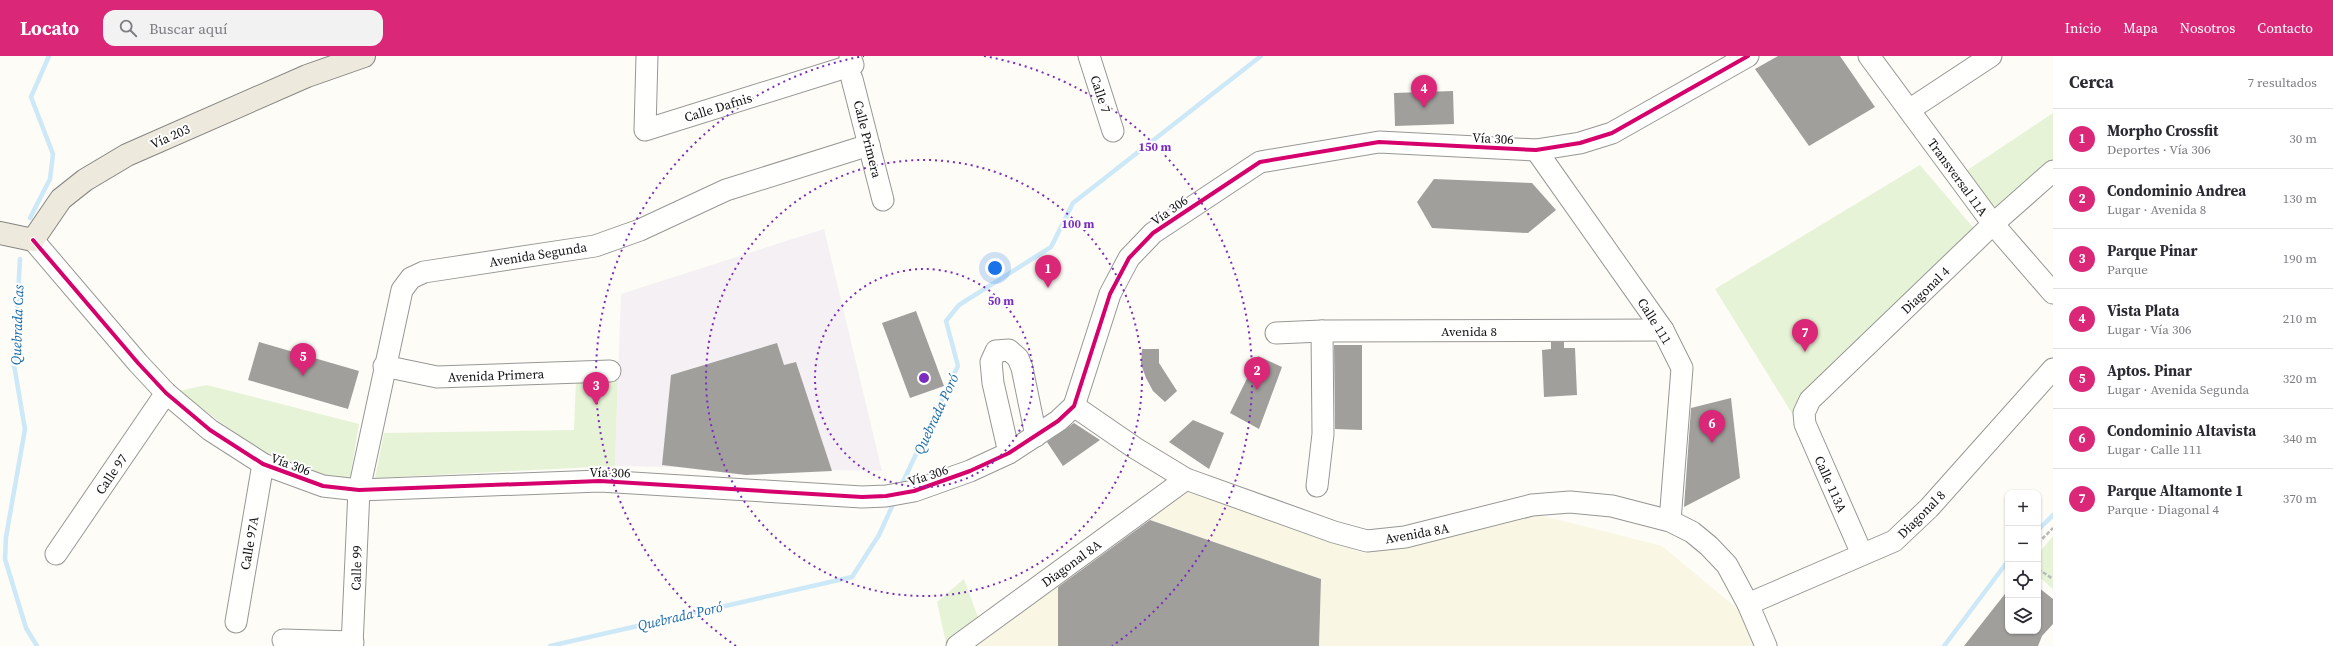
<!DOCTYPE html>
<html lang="es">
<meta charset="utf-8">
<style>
:root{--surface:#fff;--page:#f2f2f3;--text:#2b2b33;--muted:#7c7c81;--line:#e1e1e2;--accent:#db2777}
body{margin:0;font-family:"Source Serif 4",serif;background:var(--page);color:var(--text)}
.controls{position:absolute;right:12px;bottom:12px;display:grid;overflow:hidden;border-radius:8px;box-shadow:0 1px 3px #0004}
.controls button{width:36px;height:36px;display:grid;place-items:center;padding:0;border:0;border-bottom:1px solid var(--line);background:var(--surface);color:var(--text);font:20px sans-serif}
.you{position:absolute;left:995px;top:212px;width:14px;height:14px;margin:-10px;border:3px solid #fff;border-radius:50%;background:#1a73e8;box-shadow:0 0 0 6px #1a73e833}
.badge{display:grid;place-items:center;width:26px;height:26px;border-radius:50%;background:var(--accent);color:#fff;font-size:13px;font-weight:700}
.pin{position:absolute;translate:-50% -33px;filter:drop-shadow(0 1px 2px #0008)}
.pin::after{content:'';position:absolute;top:21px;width:14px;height:12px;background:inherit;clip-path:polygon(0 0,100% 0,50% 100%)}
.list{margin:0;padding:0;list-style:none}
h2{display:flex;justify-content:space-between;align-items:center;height:52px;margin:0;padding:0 16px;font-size:17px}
h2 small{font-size:13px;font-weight:400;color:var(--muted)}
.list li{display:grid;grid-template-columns:26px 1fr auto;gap:12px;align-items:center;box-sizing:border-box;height:60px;padding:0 16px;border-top:1px solid var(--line)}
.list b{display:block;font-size:15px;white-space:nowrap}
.list p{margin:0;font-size:13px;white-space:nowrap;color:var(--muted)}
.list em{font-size:13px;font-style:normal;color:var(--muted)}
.icon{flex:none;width:22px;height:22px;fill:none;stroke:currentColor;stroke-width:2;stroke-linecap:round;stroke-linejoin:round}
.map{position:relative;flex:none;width:2053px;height:590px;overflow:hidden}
header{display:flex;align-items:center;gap:24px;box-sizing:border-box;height:56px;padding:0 20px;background:var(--accent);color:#fff}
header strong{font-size:19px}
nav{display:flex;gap:22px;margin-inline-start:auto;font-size:14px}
.search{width:280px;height:36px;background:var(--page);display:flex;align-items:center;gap:10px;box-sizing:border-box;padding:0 14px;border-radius:12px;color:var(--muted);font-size:15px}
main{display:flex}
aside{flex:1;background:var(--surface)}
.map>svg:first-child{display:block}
.industrial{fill:#f5f0f3}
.farmland{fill:#f9f7e4}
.green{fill:#e7f3d7}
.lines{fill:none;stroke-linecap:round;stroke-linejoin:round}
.stream{stroke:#cde8f7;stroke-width:4.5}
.building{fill:#a19f9c}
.minor-casing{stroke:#979795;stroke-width:23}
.major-casing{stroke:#858482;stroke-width:24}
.path{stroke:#b9b9b8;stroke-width:2.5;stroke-dasharray:4 2;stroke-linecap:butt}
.minor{stroke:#fffffe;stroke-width:21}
.major{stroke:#ede9dc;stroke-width:22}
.cycleway-casing{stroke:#fff;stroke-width:6}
.cycleway{stroke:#d6006c;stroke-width:4}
.ring{fill:none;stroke:#7b2cbf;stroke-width:2;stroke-dasharray:2 4}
.labels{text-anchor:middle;stroke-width:4;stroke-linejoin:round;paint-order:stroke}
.street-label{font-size:13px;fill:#111;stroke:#fff}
.water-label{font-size:14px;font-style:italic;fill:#1768a6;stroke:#fff}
.centre{fill:#7b2cbf;stroke:#fff;stroke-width:2}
.ring-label{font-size:12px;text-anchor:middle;font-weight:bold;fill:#7b2cbf;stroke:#fff;stroke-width:4;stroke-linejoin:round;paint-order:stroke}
</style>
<header>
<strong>Locato</strong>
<div class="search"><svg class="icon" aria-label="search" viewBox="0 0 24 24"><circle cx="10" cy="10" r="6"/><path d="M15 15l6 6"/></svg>Buscar aquí</div>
<nav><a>Inicio</a><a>Mapa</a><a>Nosotros</a><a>Contacto</a></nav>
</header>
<main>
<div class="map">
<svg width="2053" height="590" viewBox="0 0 2053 590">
<rect width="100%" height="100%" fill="#fdfcf7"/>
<polygon class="industrial" points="824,173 882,415 615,410 621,238"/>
<g class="farmland">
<polygon points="1185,435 1364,497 1535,458 1662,490 1739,554 1755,590 1319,590 1321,523 1148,463"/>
<polygon points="1058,530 1058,590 977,590"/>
</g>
<g class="green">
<polygon points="2053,57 2053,105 1989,158 1963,117"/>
<polygon points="1920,109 1977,176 1793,359 1715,233"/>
<polygon points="618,321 615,410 375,422 384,377 574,374 576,324"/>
<path d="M207,329l152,39 -9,54c-66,-1 -121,-51 -172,-87z"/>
<polygon points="2053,480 2053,533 2038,520 2038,498"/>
<polygon points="964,523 979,564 946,587 937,546"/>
</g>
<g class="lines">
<g class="stream">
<polyline points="30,162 50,123 53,98 31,41 49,0"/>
<polyline points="20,203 14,309 25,373 6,481 5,503 26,572 37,590"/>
<polyline points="900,432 958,310 946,265 959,249 1051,191 1073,147 1261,0"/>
<polyline points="2038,474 2053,459"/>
<polyline points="550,590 852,521 879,479 895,444"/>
<polyline points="1944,590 2008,505"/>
</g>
</g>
<g class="building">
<polygon points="1778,0 1840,0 1875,51 1809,90 1755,13"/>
<polygon points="1453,35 1454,68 1395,70 1394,37"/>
<polygon points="1434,123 1532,127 1556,154 1528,177 1432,172 1417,146"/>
<polygon points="916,255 944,330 910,342 882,267"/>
<polygon points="259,286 359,315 348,353 248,324"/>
<polygon points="1551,286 1564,286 1564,292 1575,292 1577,339 1544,341 1542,294 1551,293"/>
<polygon points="777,287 784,309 796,306 832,415 746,419 662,409 671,319"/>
<polygon points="1334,289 1362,289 1362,374 1335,373"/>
<polygon points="1142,293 1159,293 1159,307 1177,335 1165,346 1153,335 1146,322 1141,308"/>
<polygon points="1258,300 1282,311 1259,373 1230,357"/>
<polygon points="1731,342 1740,422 1684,451 1691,352"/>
<polygon points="1193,364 1224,377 1209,413 1169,386"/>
<polygon points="1074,367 1100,384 1063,410 1047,386"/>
<polygon points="1150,464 1321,523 1319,590 1058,590 1058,531"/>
<polygon points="2038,531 2053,543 2053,568 2042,580 2038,590 1964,590 2008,534 2008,575 2038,575"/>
</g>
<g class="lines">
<g class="minor-casing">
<g id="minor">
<polyline points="647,0 645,74 853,9 850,0"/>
<polyline points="1089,0 1113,75"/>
<polyline points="1869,0 1993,168 2053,237"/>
<polyline points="852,23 883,144"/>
<polyline points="1909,54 1991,0"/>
<polyline points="1536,94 1663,274 1682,312 1670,465"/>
<polyline points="33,184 138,307 166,337 210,374 263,408 323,430 359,434 600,425 862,441 886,440 914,435 970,415 1009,397 1058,365 1074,350 1110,238 1129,202 1153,177 1260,106 1379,86 1536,94 1580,87 1612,77 1748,0"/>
<polyline points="1276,277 1322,275 1663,274"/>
<polyline points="384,310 437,321 610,315"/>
<polyline points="1074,350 1135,392 1186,423 1334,476 1367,485 1405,481 1532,449 1570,446 1612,450 1670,465 1692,476 1709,490 1727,509 1748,548 1766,590"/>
<polyline points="1009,397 993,327 991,306 996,295 1009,294 1018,302 1022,312 1036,380"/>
<polyline points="1317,430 1323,378 1322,275"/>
<polyline points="56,498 166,337"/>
<polyline points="1862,498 1805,368 1804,357 1810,344 1993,168 2053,115"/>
<polyline points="1748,548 1894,485 1929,452 2053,313"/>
<polyline points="236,566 263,408"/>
<polyline points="283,584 353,586"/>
<polyline points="352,590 359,434 402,234 411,222 424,216 595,190 640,174 726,134 869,89"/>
<polyline points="957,590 1186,423"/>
</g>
</g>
<g class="major-casing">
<polyline id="major" points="0,177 33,184 61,143 85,124 127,99 307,20 364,0"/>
</g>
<g class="path">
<polyline points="2038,487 2053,472"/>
<polyline points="2038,513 2053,523"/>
</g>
<use href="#minor" class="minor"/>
<use href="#major" class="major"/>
<g class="cycleway-casing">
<polyline id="cycleway" points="33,184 138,307 166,337 210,374 263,408 323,430 359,434 600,425 862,441 886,440 914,435 970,415 1009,397 1058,365 1074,350 1110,238 1129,202 1153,177 1260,106 1379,86 1536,94 1580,87 1612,77 1748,0"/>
</g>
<use href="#cycleway" class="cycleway"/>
</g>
<g class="ring">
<circle cx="924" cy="322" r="109"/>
<circle cx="924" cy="322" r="218"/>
<path d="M736 590A327 327 0 0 1 864 0M984 0A327 327 0 0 1 1112 590"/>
</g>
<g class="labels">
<g class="street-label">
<text transform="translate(1101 38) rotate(72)" y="5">Calle 7</text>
<text transform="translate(718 51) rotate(-17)" y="5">Calle Dafnis</text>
<text transform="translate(170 80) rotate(-24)" y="5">Vía 203</text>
<text transform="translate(1493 82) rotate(3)" y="5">Vía 306</text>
<text transform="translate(868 83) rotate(76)" y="5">Calle Primera</text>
<text transform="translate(1958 121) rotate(54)" y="5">Transversal 11A</text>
<text transform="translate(1169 154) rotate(-35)" y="5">Vía 306</text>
<text transform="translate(538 198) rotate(-9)" y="5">Avenida Segunda</text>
<text transform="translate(1925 234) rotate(-44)" y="5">Diagonal 4</text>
<text transform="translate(1655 265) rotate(58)" y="5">Calle 111</text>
<text x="1469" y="280">Avenida 8</text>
<text transform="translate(496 319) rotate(-2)" y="5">Avenida Primera</text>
<text transform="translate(291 408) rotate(20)" y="5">Vía 306</text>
<text transform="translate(610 416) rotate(1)" y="5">Vía 306</text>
<text transform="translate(111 418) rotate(-56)" y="5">Calle 97</text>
<text transform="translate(928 419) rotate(-18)" y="5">Vía 306</text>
<text transform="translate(1831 428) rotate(66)" y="5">Calle 113A</text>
<text transform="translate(1921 458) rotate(-45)" y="5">Diagonal 8</text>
<text transform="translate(1417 477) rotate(-10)" y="5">Avenida 8A</text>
<text transform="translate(249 487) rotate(-80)" y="5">Calle 97A</text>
<text transform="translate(1071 507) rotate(-36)" y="5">Diagonal 8A</text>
<text transform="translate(356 512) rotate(-88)" y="5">Calle 99</text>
</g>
<g class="water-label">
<text transform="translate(17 269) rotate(-88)" y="5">Quebrada Cas</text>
<text transform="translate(936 358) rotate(-65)" y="5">Quebrada Poró</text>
<text transform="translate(680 560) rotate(-13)" y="5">Quebrada Poró</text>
</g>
</g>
<circle cx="924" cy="322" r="6" class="centre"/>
<g class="ring-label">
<text x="1155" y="95">150 m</text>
<text x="1078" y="172">100 m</text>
<text x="1001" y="249">50 m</text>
</g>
</svg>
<div class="controls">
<button>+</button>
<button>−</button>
<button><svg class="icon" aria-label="locate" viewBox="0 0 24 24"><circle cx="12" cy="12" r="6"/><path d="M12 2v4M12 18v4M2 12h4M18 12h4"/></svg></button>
<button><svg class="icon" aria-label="layers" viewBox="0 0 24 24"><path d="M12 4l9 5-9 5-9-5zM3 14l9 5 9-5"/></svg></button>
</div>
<div class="you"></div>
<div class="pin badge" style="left:1048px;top:232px">1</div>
<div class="pin badge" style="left:1257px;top:334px">2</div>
<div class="pin badge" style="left:596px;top:349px">3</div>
<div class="pin badge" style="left:1424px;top:52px">4</div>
<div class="pin badge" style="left:303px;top:320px">5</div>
<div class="pin badge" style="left:1712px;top:387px">6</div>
<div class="pin badge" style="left:1805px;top:296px">7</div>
</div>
<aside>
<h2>Cerca<small>7 resultados</small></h2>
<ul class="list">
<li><span class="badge">1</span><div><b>Morpho Crossfit</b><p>Deportes · Vía 306</p></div><em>30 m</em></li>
<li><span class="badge">2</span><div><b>Condominio Andrea</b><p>Lugar · Avenida 8</p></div><em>130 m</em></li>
<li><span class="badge">3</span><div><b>Parque Pinar</b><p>Parque</p></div><em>190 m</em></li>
<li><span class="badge">4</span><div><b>Vista Plata</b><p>Lugar · Vía 306</p></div><em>210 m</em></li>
<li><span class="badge">5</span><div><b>Aptos. Pinar</b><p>Lugar · Avenida Segunda</p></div><em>320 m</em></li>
<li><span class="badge">6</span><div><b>Condominio Altavista</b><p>Lugar · Calle 111</p></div><em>340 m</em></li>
<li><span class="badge">7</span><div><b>Parque Altamonte 1</b><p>Parque · Diagonal 4</p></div><em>370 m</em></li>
</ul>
</aside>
</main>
